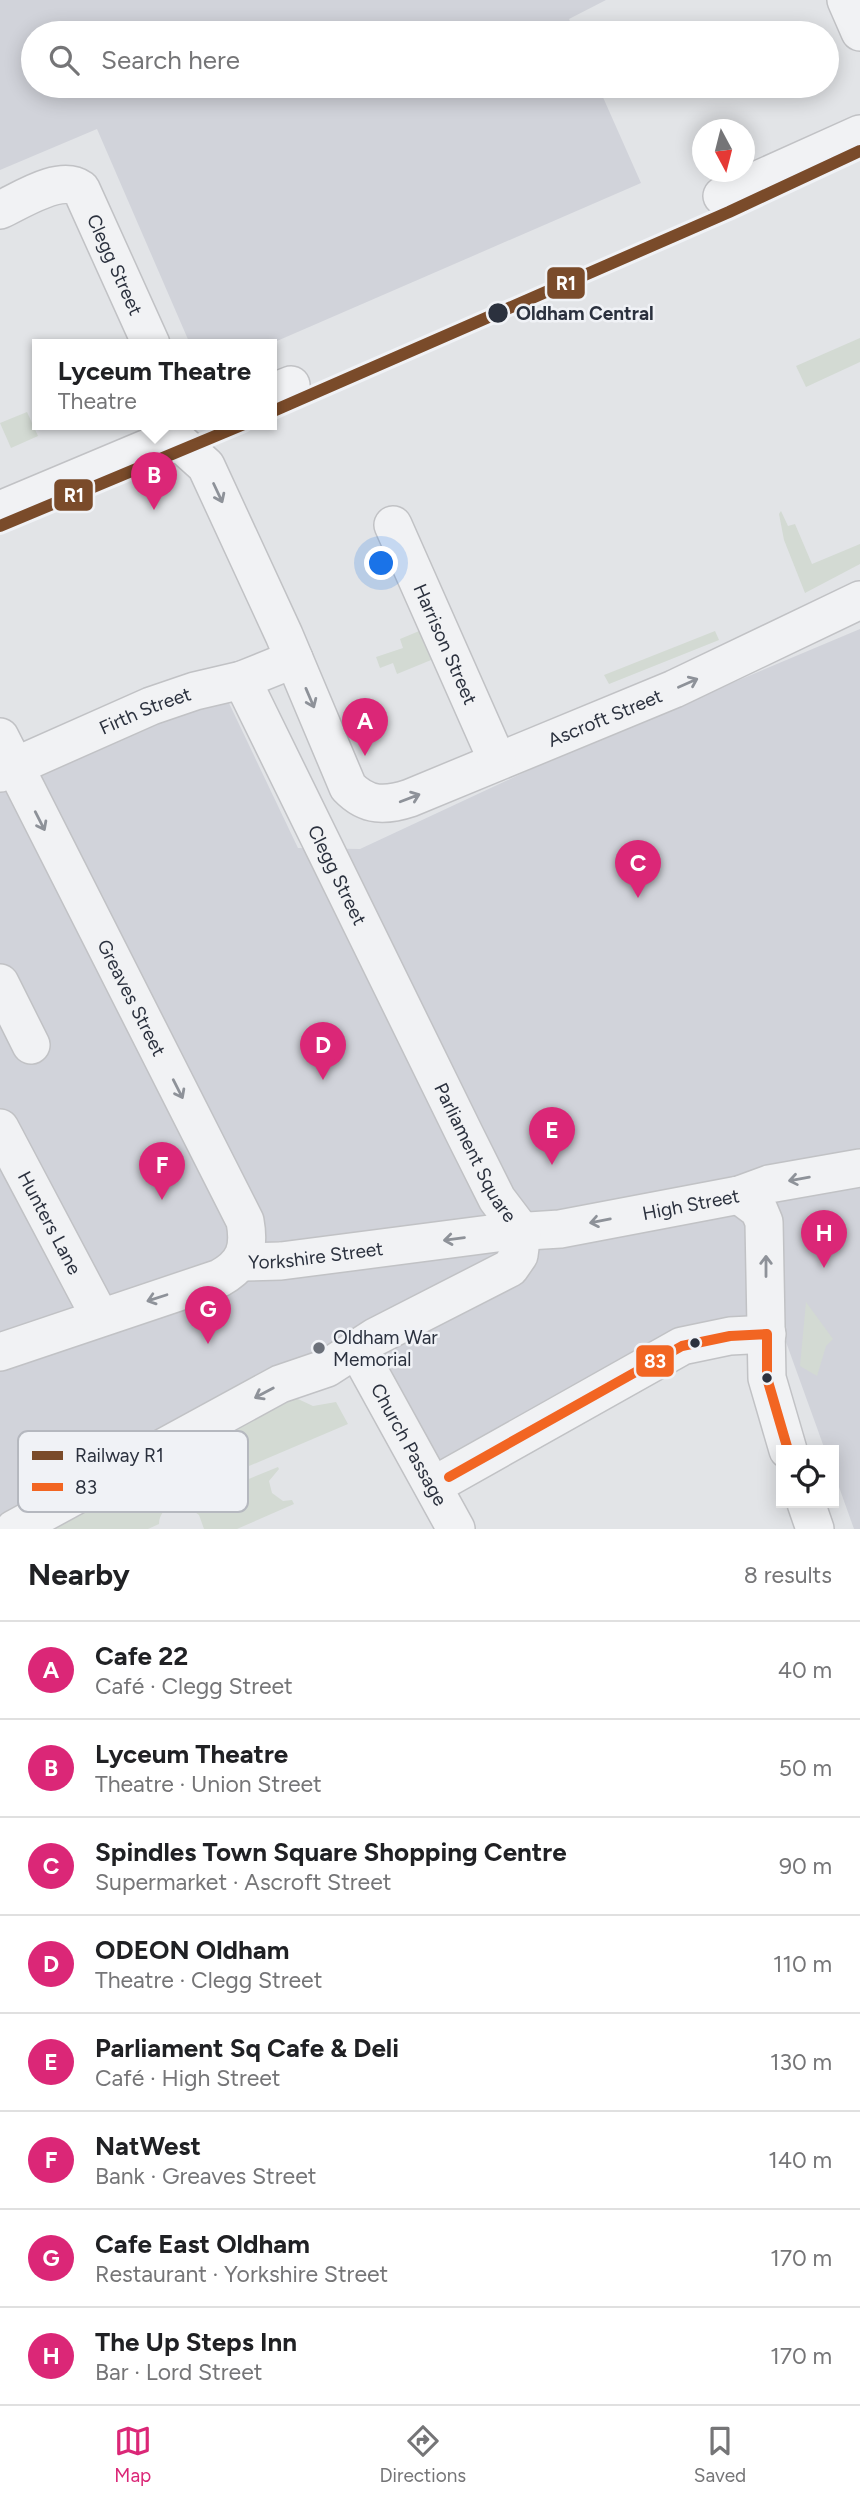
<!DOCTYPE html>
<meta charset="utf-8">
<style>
:root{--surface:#fff;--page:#f6f6f6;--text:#202124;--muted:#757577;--line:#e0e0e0;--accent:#db2777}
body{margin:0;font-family:Figtree,sans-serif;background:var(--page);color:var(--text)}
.controls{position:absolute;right:21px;bottom:21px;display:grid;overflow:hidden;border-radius:0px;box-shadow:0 4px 18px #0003}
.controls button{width:63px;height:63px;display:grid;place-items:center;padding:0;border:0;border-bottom:2px solid var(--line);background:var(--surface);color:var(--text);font:35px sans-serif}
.compass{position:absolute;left:692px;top:119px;width:63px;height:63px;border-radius:50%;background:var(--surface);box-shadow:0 4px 18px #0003;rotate:173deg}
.you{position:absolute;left:382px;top:564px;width:24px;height:24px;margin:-18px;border:5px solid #fff;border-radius:50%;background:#1a73e8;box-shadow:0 0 0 10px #1a73e833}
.badge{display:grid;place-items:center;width:46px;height:46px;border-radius:50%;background:var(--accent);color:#fff;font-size:23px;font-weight:700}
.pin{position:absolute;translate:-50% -58px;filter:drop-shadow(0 2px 4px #0008)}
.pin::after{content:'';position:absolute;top:37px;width:24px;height:21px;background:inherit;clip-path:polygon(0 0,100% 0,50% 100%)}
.popup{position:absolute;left:32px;top:339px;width:245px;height:91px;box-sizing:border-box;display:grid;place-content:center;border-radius:0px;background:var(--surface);filter:drop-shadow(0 2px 5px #0005);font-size:23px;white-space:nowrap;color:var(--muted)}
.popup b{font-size:26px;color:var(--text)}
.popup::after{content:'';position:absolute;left:50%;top:100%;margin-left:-14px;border:14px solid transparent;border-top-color:var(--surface)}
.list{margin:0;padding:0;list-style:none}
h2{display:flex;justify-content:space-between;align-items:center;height:91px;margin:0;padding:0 28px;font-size:30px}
h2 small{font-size:23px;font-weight:400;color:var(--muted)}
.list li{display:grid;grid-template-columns:46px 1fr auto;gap:21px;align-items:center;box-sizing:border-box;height:98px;padding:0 28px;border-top:2px solid var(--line)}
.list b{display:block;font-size:26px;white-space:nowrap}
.list p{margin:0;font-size:23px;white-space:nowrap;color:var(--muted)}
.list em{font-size:23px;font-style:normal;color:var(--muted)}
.icon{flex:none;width:38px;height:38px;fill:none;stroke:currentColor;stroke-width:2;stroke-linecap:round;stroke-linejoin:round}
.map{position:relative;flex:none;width:860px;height:1529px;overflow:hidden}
.search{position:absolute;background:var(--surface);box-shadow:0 4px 18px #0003;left:21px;right:21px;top:21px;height:77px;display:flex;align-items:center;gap:18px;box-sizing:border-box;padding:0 24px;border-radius:38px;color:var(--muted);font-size:26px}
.sheet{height:875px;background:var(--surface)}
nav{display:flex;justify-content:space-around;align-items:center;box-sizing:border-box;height:98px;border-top:2px solid var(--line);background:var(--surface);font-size:19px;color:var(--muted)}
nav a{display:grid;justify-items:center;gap:4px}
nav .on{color:var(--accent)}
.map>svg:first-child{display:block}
.built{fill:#d1d3da}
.green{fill:#d3dad3}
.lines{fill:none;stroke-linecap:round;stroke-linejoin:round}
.minor-casing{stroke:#c1c2c5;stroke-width:40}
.minor{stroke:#f1f2f4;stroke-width:37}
.bus-1-casing{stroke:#f0f2f6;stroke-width:16}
.bus-1{stroke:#f26522;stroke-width:10}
.rail-1-casing{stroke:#f0f2f6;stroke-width:18}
.rail-1{stroke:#7a4b2a;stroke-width:12}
.oneway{stroke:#8e9299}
.stop-dot{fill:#2b313e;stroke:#f0f2f6;stroke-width:2.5}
.poi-dot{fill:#6b7079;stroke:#f0f2f6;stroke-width:2.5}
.labels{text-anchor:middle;stroke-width:5;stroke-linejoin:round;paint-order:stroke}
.street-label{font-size:19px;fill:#2b313e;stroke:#f0f2f6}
.stop-label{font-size:19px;font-weight:bold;fill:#2b313e;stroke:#f0f2f6;text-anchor:start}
.poi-label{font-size:19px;fill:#2b313e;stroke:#f0f2f6;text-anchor:start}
.key{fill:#f0f2f6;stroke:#b5b8bf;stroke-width:2}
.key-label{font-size:19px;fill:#2b313e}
.line-badge{stroke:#f0f2f6;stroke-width:2.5}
.badge-label{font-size:19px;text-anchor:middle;font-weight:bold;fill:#fff}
</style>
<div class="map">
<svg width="860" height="1529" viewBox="0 0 860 1529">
<rect width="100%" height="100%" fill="#e2e4e7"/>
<g class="built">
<polygon points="0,0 606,0 569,19 575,33 33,33 33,86 598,86 641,183 270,344 190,344 97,129 0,170"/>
<polygon points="860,629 860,1529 854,1529 834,1473 834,1450 825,1450 786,1342 721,1341 422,1483 337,1350 0,1529 0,789 194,706 227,699 298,848 360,849 566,753"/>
</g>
<g class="green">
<polygon points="860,338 860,362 806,387 796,366"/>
<polygon points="27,412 38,436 11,448 0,423"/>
<polygon points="781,511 788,526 795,524 812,564 860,544 860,564 805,593 784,540 779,514"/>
<polygon points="424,629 436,658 397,674 393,663 380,668 376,657 403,648 400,639"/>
<polygon points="715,631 719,640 609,684 604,675"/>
<polygon points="806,1302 833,1339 826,1346 817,1376 800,1366"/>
<path d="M283,1392l30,14 23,-4 12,22 -167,71 -4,8c-10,4 -18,10 -18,21l-11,5h-109z"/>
<polygon points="278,1467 279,1469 269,1481 272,1493 283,1501 292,1500 294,1504 237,1529 204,1529 199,1515 185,1505"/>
</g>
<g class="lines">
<g class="minor-casing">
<g id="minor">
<polyline points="846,0 860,32"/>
<polyline points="722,196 860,134"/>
<path id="s1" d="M0,210c20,-9 60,-36 81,-21l70,155"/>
<polyline points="271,393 291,385"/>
<path id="s2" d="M0,510l162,-68 15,-2 29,26 78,169 64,152c19,20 38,19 62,11l264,-109 186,-89"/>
<path id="s3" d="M393,525l104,235"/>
<path id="s4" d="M242,680l223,455 32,64 25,33"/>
<path id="s5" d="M0,737l245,484c5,27 0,43 -25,57l-220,74"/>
<path id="s6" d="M0,773l151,-67 44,-15 47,-11 52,-21"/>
<polyline points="0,983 31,1045"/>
<path id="s7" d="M0,1128l100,189"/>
<polyline points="739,1195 759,1210 764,1222 767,1378 788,1450"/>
<path id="s8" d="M242,1262l39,-1 216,-28 63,-4 179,-34 30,-11 91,-16"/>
<path id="s9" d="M364,1362l92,167"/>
<polyline points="449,1477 682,1346 730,1336 767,1334"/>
<polyline points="806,1503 815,1529"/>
<polyline points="14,1529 280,1384 327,1368 375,1337 510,1268 519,1255 522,1232"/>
</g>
</g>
<use href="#minor" class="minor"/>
<g class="bus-1-casing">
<polyline id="bus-1" points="449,1477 682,1346 730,1336 767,1334 767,1378 788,1450"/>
</g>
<use href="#bus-1" class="bus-1"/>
<g class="rail-1-casing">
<g id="rail-1">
<polyline points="271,412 729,212 860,151"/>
<polyline points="0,526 244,424"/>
</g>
</g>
<use href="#rail-1" class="rail-1"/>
</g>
<defs><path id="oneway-shaft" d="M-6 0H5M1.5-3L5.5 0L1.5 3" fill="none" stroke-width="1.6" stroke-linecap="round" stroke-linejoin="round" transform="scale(1.75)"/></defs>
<g class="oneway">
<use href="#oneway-shaft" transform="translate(218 493) rotate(65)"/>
<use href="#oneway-shaft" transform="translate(688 683) rotate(-24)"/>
<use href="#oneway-shaft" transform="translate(310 698) rotate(67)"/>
<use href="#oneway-shaft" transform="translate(410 798) rotate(-21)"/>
<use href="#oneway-shaft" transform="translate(40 821) rotate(63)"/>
<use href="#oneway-shaft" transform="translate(178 1089) rotate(63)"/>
<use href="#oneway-shaft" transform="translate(799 1179) rotate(170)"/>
<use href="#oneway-shaft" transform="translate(600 1221) rotate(169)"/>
<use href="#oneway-shaft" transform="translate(454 1239) rotate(173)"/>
<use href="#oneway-shaft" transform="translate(766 1266) rotate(-90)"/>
<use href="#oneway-shaft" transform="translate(157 1298) rotate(162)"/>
<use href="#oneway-shaft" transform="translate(264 1393) rotate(152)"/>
</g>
<g class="stop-dot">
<circle cx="498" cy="313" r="11"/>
<circle cx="695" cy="1343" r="6"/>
<circle cx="767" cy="1378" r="6"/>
</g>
<circle class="poi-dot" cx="319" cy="1348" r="7"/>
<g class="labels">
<g class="street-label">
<text dy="7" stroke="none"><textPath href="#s1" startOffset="170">Clegg Street</textPath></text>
<text dy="7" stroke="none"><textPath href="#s3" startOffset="130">Harrison Street</textPath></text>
<text dy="7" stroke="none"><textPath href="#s6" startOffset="158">Firth Street</textPath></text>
<text dy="7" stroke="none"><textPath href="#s2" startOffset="859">Ascroft Street</textPath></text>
<text dy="7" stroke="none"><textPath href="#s4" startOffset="217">Clegg Street</textPath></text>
<text dy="7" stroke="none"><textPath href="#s5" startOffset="292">Greaves Street</textPath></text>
<text dy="7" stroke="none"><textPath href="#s4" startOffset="527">Parliament Square</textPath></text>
<text dy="7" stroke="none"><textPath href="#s8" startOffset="453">High Street</textPath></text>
<text dy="7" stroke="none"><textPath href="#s7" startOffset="107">Hunters Lane</textPath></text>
<text dy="7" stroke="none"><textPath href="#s8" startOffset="74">Yorkshire Street</textPath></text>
<text dy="7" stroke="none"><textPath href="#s9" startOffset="94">Church Passage</textPath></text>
</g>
<g class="stop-label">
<text x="516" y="320">Oldham Central</text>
</g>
<g class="poi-label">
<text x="333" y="1344">Oldham War<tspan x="333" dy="22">Memorial</tspan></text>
</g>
</g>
<rect x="18" y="1431" width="230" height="81" rx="10" class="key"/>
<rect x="32" y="1451" width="31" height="9" fill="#7a4b2a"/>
<rect x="32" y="1483" width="31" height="8" fill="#f26522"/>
<g class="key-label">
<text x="75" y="1462">Railway R1</text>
<text x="75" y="1494">83</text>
</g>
<g class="line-badge">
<rect x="546" y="266" width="40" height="34" rx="7" fill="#7a4b2a"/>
<rect x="53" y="478" width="41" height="34" rx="7" fill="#7a4b2a"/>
<rect x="635" y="1344" width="40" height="34" rx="7" fill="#f26522"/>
</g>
<g class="badge-label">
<text x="566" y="290">R1</text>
<text x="74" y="502">R1</text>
<text x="655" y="1368">83</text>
</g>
</svg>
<div class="controls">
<button><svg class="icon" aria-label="locate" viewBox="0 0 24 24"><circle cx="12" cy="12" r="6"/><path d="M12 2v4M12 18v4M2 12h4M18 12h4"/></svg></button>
</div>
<svg class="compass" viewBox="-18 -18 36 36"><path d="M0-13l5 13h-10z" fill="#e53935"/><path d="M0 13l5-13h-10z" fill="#757577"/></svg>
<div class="you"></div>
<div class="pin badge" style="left:365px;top:756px">A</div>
<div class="pin badge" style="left:154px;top:510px">B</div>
<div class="popup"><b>Lyceum Theatre</b>Theatre</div>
<div class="pin badge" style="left:638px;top:898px">C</div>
<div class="pin badge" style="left:323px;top:1080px">D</div>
<div class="pin badge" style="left:552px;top:1165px">E</div>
<div class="pin badge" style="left:162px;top:1200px">F</div>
<div class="pin badge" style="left:208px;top:1344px">G</div>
<div class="pin badge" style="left:824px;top:1268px">H</div>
<div class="search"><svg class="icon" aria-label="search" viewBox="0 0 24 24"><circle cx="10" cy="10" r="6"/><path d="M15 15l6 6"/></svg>Search here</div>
</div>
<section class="sheet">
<h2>Nearby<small>8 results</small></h2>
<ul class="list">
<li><span class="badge">A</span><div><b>Cafe 22</b><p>Café · Clegg Street</p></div><em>40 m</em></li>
<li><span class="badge">B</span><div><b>Lyceum Theatre</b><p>Theatre · Union Street</p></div><em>50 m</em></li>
<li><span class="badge">C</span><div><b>Spindles Town Square Shopping Centre</b><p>Supermarket · Ascroft Street</p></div><em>90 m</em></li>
<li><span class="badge">D</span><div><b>ODEON Oldham</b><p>Theatre · Clegg Street</p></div><em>110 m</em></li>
<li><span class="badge">E</span><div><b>Parliament Sq Cafe &amp; Deli</b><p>Café · High Street</p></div><em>130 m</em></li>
<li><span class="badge">F</span><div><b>NatWest</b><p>Bank · Greaves Street</p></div><em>140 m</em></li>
<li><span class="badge">G</span><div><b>Cafe East Oldham</b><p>Restaurant · Yorkshire Street</p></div><em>170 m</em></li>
<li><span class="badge">H</span><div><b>The Up Steps Inn</b><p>Bar · Lord Street</p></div><em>170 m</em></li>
</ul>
</section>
<nav>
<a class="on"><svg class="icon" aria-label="map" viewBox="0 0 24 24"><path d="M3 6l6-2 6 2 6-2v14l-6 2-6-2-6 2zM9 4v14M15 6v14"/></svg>Map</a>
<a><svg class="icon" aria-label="directions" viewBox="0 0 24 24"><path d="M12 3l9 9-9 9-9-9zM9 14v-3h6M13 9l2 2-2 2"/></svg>Directions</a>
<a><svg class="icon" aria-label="saved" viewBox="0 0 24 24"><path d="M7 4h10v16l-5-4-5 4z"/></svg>Saved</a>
</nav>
